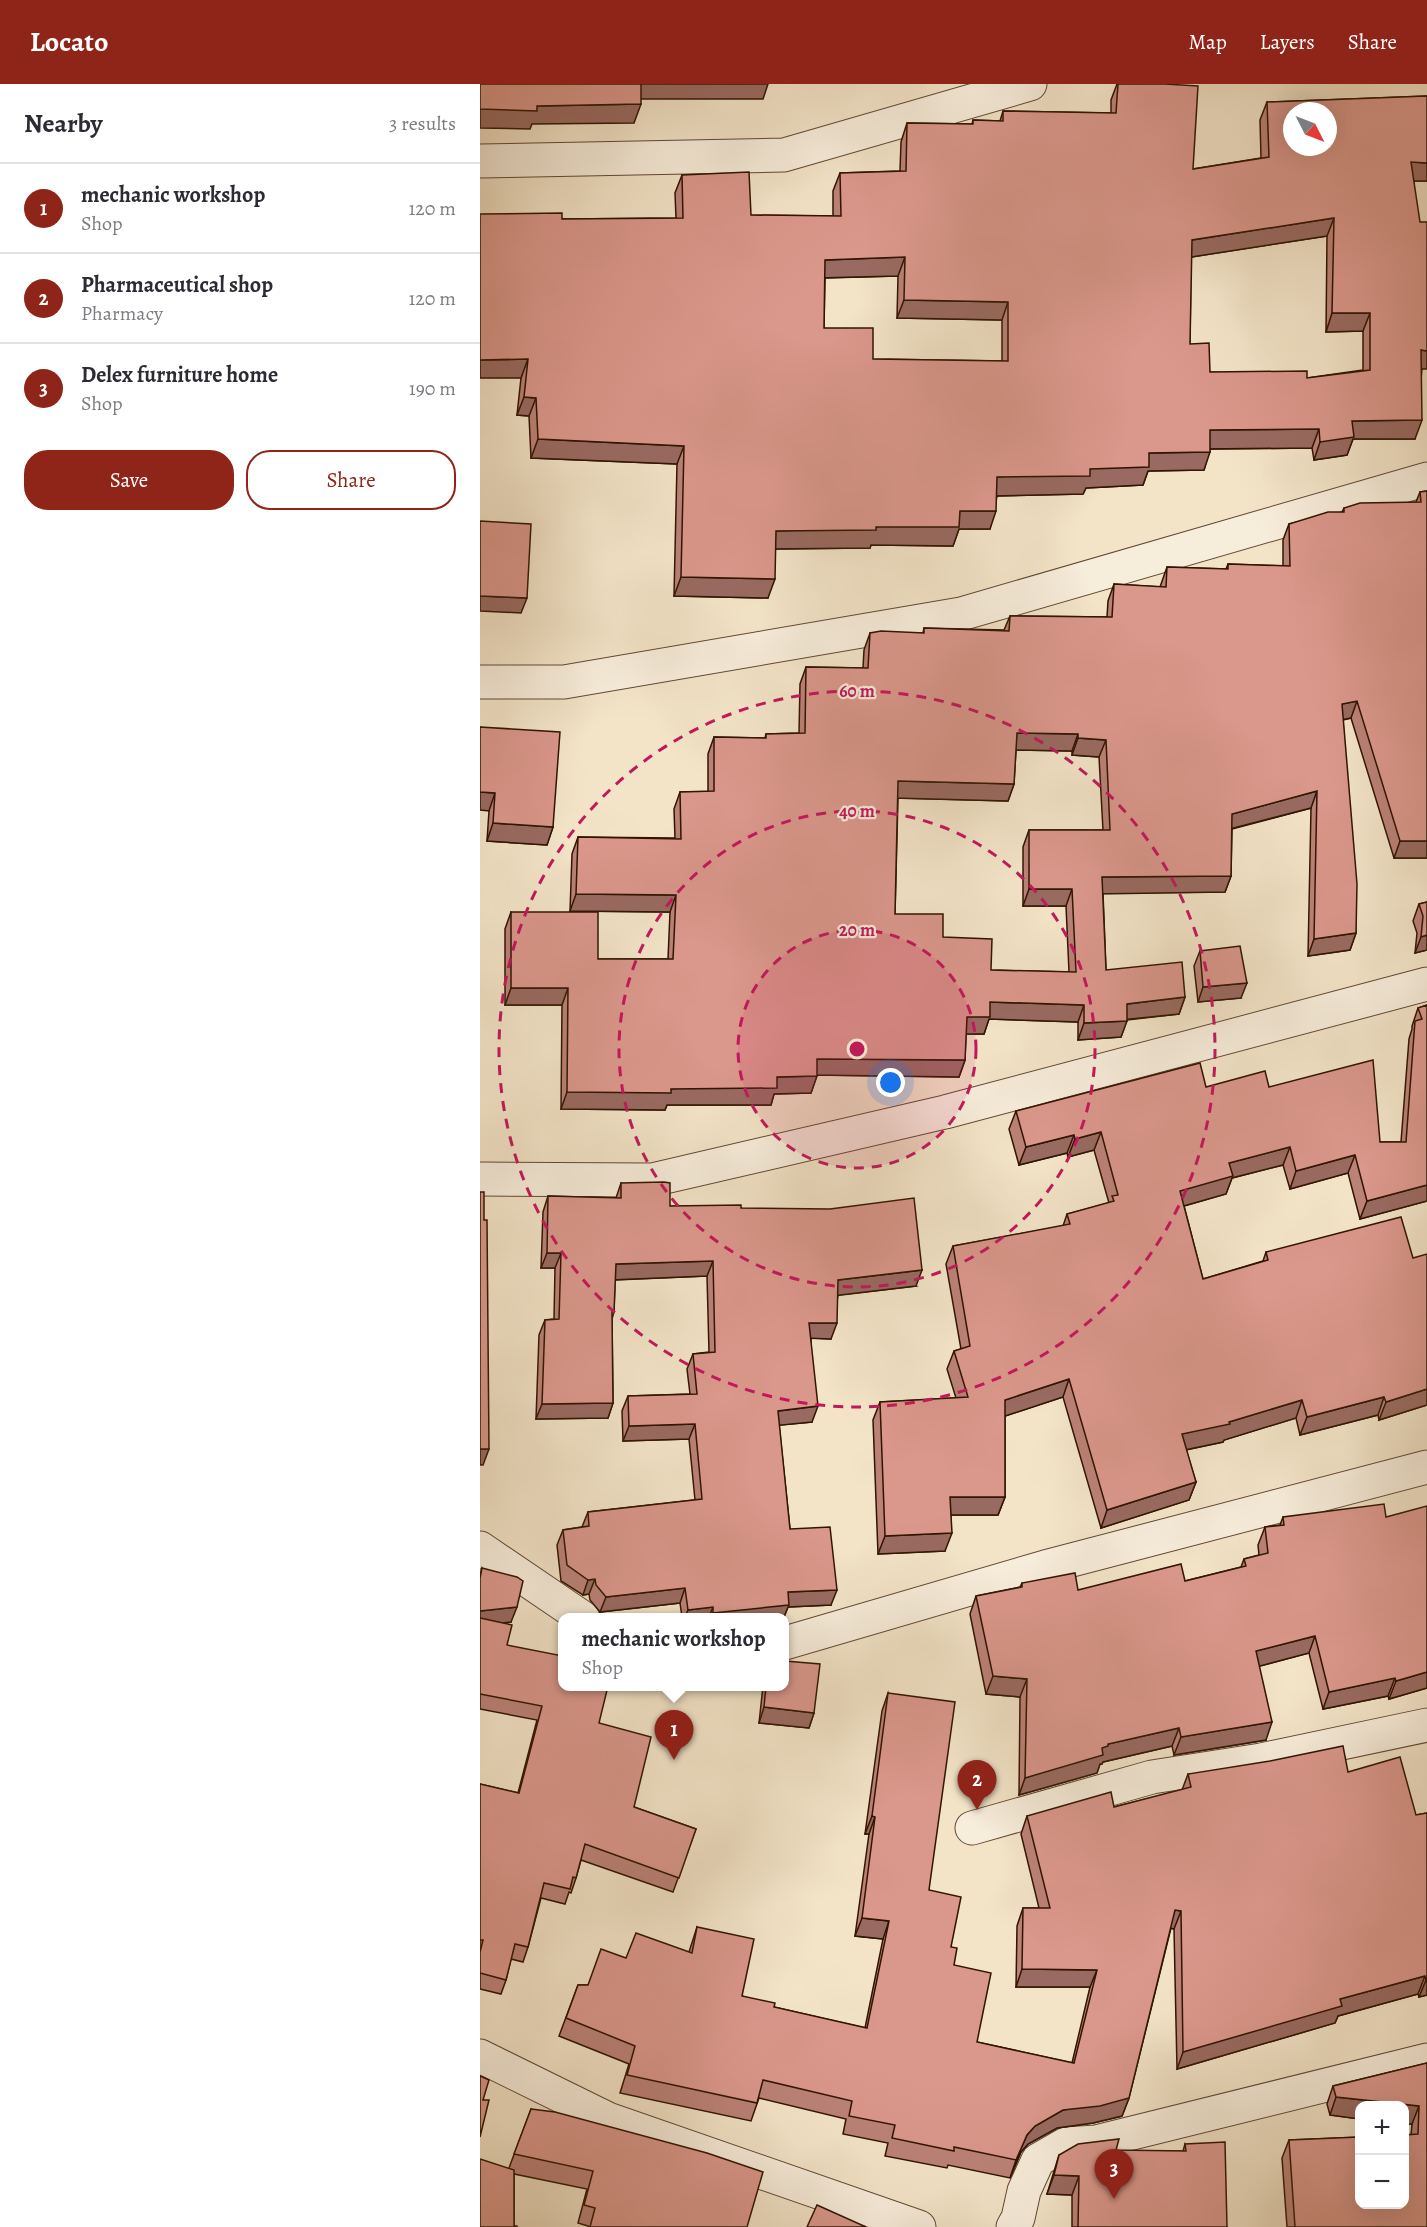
<!DOCTYPE html>
<meta charset="utf-8">
<style>
:root{--surface:#fff;--page:#f2f2f3;--text:#2b2b33;--muted:#7c7c81;--line:#e1e1e2;--accent:#8f2418}
body{margin:0;font-family:Alegreya,serif;background:var(--page);color:var(--text)}
.controls{position:absolute;right:18px;bottom:18px;display:grid;overflow:hidden;border-radius:12px;box-shadow:0 6px 24px #0002}
.controls button{width:54px;height:54px;display:grid;place-items:center;padding:0;border:0;border-bottom:2px solid var(--line);background:var(--surface);color:var(--text);font:30px sans-serif}
.compass{position:absolute;left:803px;top:18px;width:54px;height:54px;border-radius:50%;background:var(--surface);box-shadow:0 6px 24px #0002;rotate:132deg}
.you{position:absolute;left:411px;top:999px;width:21px;height:21px;margin:-15px;border:4px solid #fff;border-radius:50%;background:#1a73e8;box-shadow:0 0 0 9px #1a73e833}
.badge{display:grid;place-items:center;width:39px;height:39px;border-radius:50%;background:var(--accent);color:#fff;font-size:20px;font-weight:700}
.pin{position:absolute;translate:-50% -50px;filter:drop-shadow(0 2px 3px #0008)}
.pin::after{content:'';position:absolute;top:32px;width:21px;height:18px;background:inherit;clip-path:polygon(0 0,100% 0,50% 100%)}
.popup{position:absolute;left:78px;top:1529px;width:231px;height:78px;box-sizing:border-box;display:grid;place-content:center;border-radius:12px;background:var(--surface);filter:drop-shadow(0 2px 4px #0005);font-size:20px;white-space:nowrap;color:var(--muted)}
.popup b{font-size:22px;color:var(--text)}
.popup::after{content:'';position:absolute;left:50%;top:100%;margin-left:-12px;border:12px solid transparent;border-top-color:var(--surface)}
.list{margin:0;padding:0;list-style:none}
h2{display:flex;justify-content:space-between;align-items:center;height:78px;margin:0;padding:0 24px;font-size:26px}
h2 small{font-size:20px;font-weight:400;color:var(--muted)}
.list li{display:grid;grid-template-columns:39px 1fr auto;gap:18px;align-items:center;box-sizing:border-box;height:90px;padding:0 24px;border-top:2px solid var(--line)}
.list b{display:block;font-size:22px;white-space:nowrap}
.list p{margin:0;font-size:20px;white-space:nowrap;color:var(--muted)}
.list em{font-size:20px;font-style:normal;color:var(--muted)}
.actions{display:flex;gap:12px;padding:18px 24px}
.actions a{flex:1;padding:14px 0;border:2px solid var(--accent);border-radius:24px;text-align:center;font-size:21px;color:var(--accent)}
.actions .main{background:var(--accent);color:#fff}
.map{position:relative;flex:none;width:947px;height:2143px;overflow:hidden}
header{display:flex;align-items:center;gap:36px;box-sizing:border-box;height:84px;padding:0 30px;background:var(--accent);color:#fff}
header strong{font-size:28px}
nav{display:flex;gap:33px;margin-inline-start:auto;font-size:21px}
main{display:flex}
aside{flex:1;background:var(--surface)}
.map>svg:first-child{display:block}
.lines{fill:none;stroke-linecap:round;stroke-linejoin:round}
.minor-casing{stroke:#624834;stroke-width:35}
.minor{stroke:#f7eddb;stroke-width:33}
.wall{fill:#bb8278;stroke:#311402;stroke-width:1.5;fill-rule:evenodd}
.shaded-wall{fill:#996a61;stroke:#311402;stroke-width:1.5}
.building{fill:#da978b;stroke:#311402;stroke-width:1.5;fill-rule:evenodd}
.ring{fill:none;stroke:#c2185b;stroke-width:3;stroke-dasharray:10 8}
.centre{fill:#c2185b;stroke:#f7eddb;stroke-width:3}
.ring-label{font-size:18px;text-anchor:middle;font-weight:bold;fill:#c2185b;stroke:#f7eddb;stroke-width:4.5;stroke-linejoin:round;paint-order:stroke}
</style>
<header>
<strong>Locato</strong>
<nav><a>Map</a><a>Layers</a><a>Share</a></nav>
</header>
<main>
<aside>
<h2>Nearby<small>3 results</small></h2>
<ul class="list">
<li><span class="badge">1</span><div><b>mechanic workshop</b><p>Shop</p></div><em>120 m</em></li>
<li><span class="badge">2</span><div><b>Pharmaceutical shop</b><p>Pharmacy</p></div><em>120 m</em></li>
<li><span class="badge">3</span><div><b>Delex furniture home</b><p>Shop</p></div><em>190 m</em></li>
</ul>
<div class="actions"><a class="main">Save</a><a>Share</a></div>
</aside>
<div class="map">
<svg width="947" height="2143" viewBox="0 0 947 2143">
<rect width="100%" height="100%" fill="#f3e4c8"/>
<filter id="stains"><feTurbulence type="fractalNoise" baseFrequency=".00333" numOctaves="4"/><feColorMatrix values="0 0 0 0 .2 0 0 0 0 .09 0 0 0 0 .02 0 0 0 .5 -.17"/></filter>
<radialGradient id="worn" r=".72"><stop offset=".6" stop-color="#630" stop-opacity="0"/><stop offset="1" stop-color="#630" stop-opacity=".3"/></radialGradient>
<g class="lines">
<g class="minor-casing">
<g id="minor">
<polyline points="0,77 304,71 550,0"/>
<polyline points="0,598 84,598 481,530 947,395"/>
<polyline points="0,1095 172,1096 465,1028 947,900"/>
<polyline points="0,1464 103,1534"/>
<polyline points="305,1559 565,1483 947,1383"/>
<polyline points="492,1744 672,1693 781,1676 947,1641"/>
<polyline points="0,1972 128,2035 439,2143"/>
<polyline points="533,2143 538,2134 544,2107 558,2076 586,2060 616,2058 947,1976"/>
</g>
</g>
<use href="#minor" class="minor"/>
</g>
<g class="wall">
<path d="M637,0h48l28,85 68,-11 -1,-38 7,-18 160,-6v85h-13l8,188 -7,70h-62l-6,16 -33,5 -2,-12 -102,1 -6,21 -56,1 -5,14 -57,3 -3,6 -86,2 -7,33h-31l-6,17 -82,-1 -1,3 -95,1 -7,49 -94,-2 3,-132 -146,-6 -2,-42 -12,-1 4,-37 41,-159 114,-1 -1,-25 7,-18 69,40 82,1v-25l7,-18 60,-2 1,-29 6,-19 65,1 1,-4 27,1 3,-10 108,2v-13zM847,152l-1,96 37,-1v39l-56,8 -97,-6 -20,-28 1,-87zM418,192l-1,42 105,2v41l-129,-2 -49,-31 1,-50z"/>
<path d="M947,407v367h-33l-43,-140 -8,2 13,213 -6,17 -42,6 3,-148 -79,21 -1,47 -6,16 -122,1 3,77 79,27 -6,17 -52,6 -6,17 -43,3v-18l-89,-3 -5,15h-18l-1,26 -6,17 -142,-2 -6,18 -37,1 -3,11h-104l-2,5 -104,-1 1,-104h-57v-76l6,-17 87,47h70l2,-47 -100,-1 2,-57 6,-17 97,1 -1,-29 6,-17h28v-38l6,-17 51,1 1,-4 33,-1 1,-49 6,-17 57,1 1,-18 6,-17h53l1,-5 80,2 6,-14 97,1 1,-16 6,-17 46,3 7,-20 59,2 2,-5 55,2v-26l6,-16 53,-12 2,-4 72,-6 4,-10zM536,666l56,1v4l27,2 4,73h-74l-6,17v59h43l3,66 -78,-2 -48,-33 -48,-23 3,-116 110,3 6,-17z"/>
<polygon points="0,643 73,743 67,761 7,757 9,727"/>
<polygon points="947,818 947,866 935,869 937,849 933,837 939,820"/>
<polygon points="720,867 761,914 718,918 714,882"/>
<polygon points="947,921 947,1117 880,1135 868,1089 810,1105 803,1081 752,1094 746,1110 704,1122 723,1195 783,1177 786,1168 947,1321 899,1336 898,1331 820,1351 816,1334 744,1356 743,1358 706,1366 716,1398 709,1416 621,1444 583,1313 525,1332 525,1413 518,1431 471,1431 465,1467 398,1470 393,1336 400,1318 476,1314 467,1285 474,1267 481,1265 466,1180 473,1162 583,1142 587,1130 629,1119 614,1066 588,1073 587,1069 539,1081 529,1045 536,1027 726,1003 789,1003 900,1058 921,1058 929,955 932,945 932,942 938,924"/>
<polygon points="141,1099 190,1122 261,1124 436,1202 358,1211 351,1255 331,1254 332,1338 299,1341 310,1445 351,1521 308,1523 304,1533 202,1533 200,1519 120,1528 110,1516 109,1510 103,1511 81,1497 77,1461 83,1446 102,1443 108,1428 215,1416 209,1355 143,1357 142,1327 148,1312 210,1310 207,1285 213,1270 229,1268 227,1192 135,1196 134,1228 132,1235 133,1319 128,1334 56,1335 59,1251 65,1236 74,1235 75,1184 61,1184 63,1128 68,1112 136,1114"/>
<polygon points="803,1433 906,1433 947,1604 909,1615 908,1612 843,1625 829,1569 779,1582 786,1656 694,1671 692,1662 623,1678 622,1680 620,1680 617,1689 539,1711 540,1613 506,1610 490,1530 496,1512 540,1503 542,1499 598,1506 705,1497 761,1483 764,1475 779,1471 778,1461 785,1443 800,1441"/>
<polygon points="2,1484 31,1538 23,1539 27,1561 119,1639 154,1723 216,1745 193,1808 101,1776 96,1794 91,1809 89,1808 85,1820 61,1814 48,1863 43,1878 31,1875 26,1896 21,1910 0,1905 0,1700 38,1709 57,1636 0,1625 0,1491"/>
<polygon points="283,1602 305,1602 334,1629 329,1644 279,1639"/>
<polygon points="408,1609 449,1806 471,1863 474,1881 497,1958 592,1979 610,1903 536,1903 537,1842 543,1824 559,1824 541,1750 547,1732 634,1723 702,1706 708,1690 868,1688 936,1731 947,1729 947,1911 939,1913 938,1910 858,1932 855,1939 697,1985 694,1845 691,1844 649,2014 642,2032 613,2039 577,2044 548,2060 541,2068 530,2094 468,2081 467,2084 405,2072 408,2059 363,2050 366,2035 279,2014 271,2037 140,2009 149,1980 79,1952 98,1901 108,1901 146,1874 209,1868 217,1843 262,1912 294,1923 385,1944 403,1855 375,1852 389,1750 385,1750 402,1627"/>
<polygon points="947,1979 947,2143 807,2143 802,2074 809,2056 931,2051 932,2040 924,2040 924,2022 879,2022 879,2035 850,2031 847,2020 853,2002"/>
<polygon points="51,2025 267,2143 108,2143 108,2142 98,2139 107,2105 34,2090 34,2142 0,2143 29,2084"/>
<polygon points="705,2060 747,2143 592,2143 592,2111 567,2110 579,2071 703,2067"/>
</g>
<g class="shaded-wall">
<polygon points="159,0 288,0 283,15 154,15"/>
<polygon points="161,20 154,39 52,40 50,45 0,44 0,25 57,22"/>
<polygon points="931,78 947,79 947,97 924,97"/>
<polygon points="854,134 847,152 705,174 712,156"/>
<polygon points="425,173 418,192 338,194 345,176"/>
<polygon points="424,216 528,218 522,236 417,234"/>
<polygon points="852,229 890,229 883,247 846,248"/>
<polygon points="941,266 947,267 947,285 935,285"/>
<polygon points="48,275 41,294 0,294 0,276"/>
<polygon points="44,313 56,314 49,332 37,331"/>
<polygon points="942,336 935,355 873,355 867,371 834,376 840,358 872,337"/>
<polygon points="839,345 832,364 723,365 730,346"/>
<polygon points="58,355 204,362 197,380 51,374"/>
<polygon points="730,368 724,386 668,387 663,401 606,404 603,410 510,412 517,393 610,385 669,369"/>
<polygon points="480,427 516,427 510,445 479,445 473,462 391,461 390,464 289,465 296,447 396,443"/>
<polygon points="201,493 295,495 288,514 194,512"/>
<polygon points="0,512 47,514 41,529 0,527"/>
<polygon points="877,617 871,634 856,637 862,620"/>
<polygon points="537,649 598,650 592,667 531,666"/>
<polygon points="598,654 626,656 619,673 592,671"/>
<polygon points="418,697 534,700 528,717 412,714"/>
<polygon points="837,707 831,724 746,746 752,730"/>
<polygon points="0,708 15,709 9,727 0,726"/>
<polygon points="13,739 73,743 67,761 7,757"/>
<polygon points="920,757 947,757 947,774 914,774"/>
<polygon points="751,792 745,808 616,810 622,793"/>
<polygon points="549,805 592,805 586,822 543,822"/>
<polygon points="96,810 196,811 190,828 90,827"/>
<polygon points="876,849 870,866 828,872 834,855"/>
<polygon points="947,851 947,866 935,869 941,853"/>
<polygon points="767,899 761,914 718,918 723,903"/>
<polygon points="31,904 88,904 82,921 25,921"/>
<polygon points="705,913 699,930 641,936 647,920"/>
<polygon points="510,918 604,921 598,938 509,935 504,950 480,950 487,933"/>
<polygon points="647,937 641,953 598,956 604,939"/>
<polygon points="337,975 485,976 479,993 331,991"/>
<polygon points="337,992 331,1009 294,1010 291,1021 187,1021 185,1026 81,1025 87,1008 191,1005 297,993"/>
<polygon points="621,1048 614,1066 588,1073 595,1055"/>
<polygon points="594,1051 587,1069 539,1081 546,1063"/>
<polygon points="810,1063 803,1081 752,1094 746,1110 693,1125 700,1107 749,1079"/>
<polygon points="875,1071 868,1089 810,1105 816,1087"/>
<polygon points="947,1101 947,1117 880,1135 887,1117"/>
<polygon points="67,1169 81,1169 75,1184 61,1184"/>
<polygon points="233,1177 227,1192 130,1196 136,1180"/>
<polygon points="442,1186 436,1202 352,1212 358,1196"/>
<polygon points="329,1239 357,1239 351,1255 324,1254"/>
<polygon points="589,1295 583,1313 519,1334 525,1316"/>
<polygon points="947,1305 947,1321 899,1336 906,1318"/>
<polygon points="904,1313 898,1331 820,1351 827,1333"/>
<polygon points="822,1316 816,1334 744,1356 743,1358 695,1368 702,1350 749,1338"/>
<polygon points="133,1319 128,1334 56,1335 62,1320"/>
<polygon points="338,1322 332,1338 292,1342 298,1327"/>
<polygon points="215,1340 209,1355 143,1357 149,1342"/>
<polygon points="0,1365 9,1365 3,1381 0,1381"/>
<polygon points="716,1398 709,1416 621,1444 627,1426"/>
<polygon points="470,1413 525,1413 518,1431 464,1431"/>
<polygon points="472,1449 465,1467 398,1470 405,1452"/>
<polygon points="115,1495 109,1510 103,1511 108,1496"/>
<polygon points="205,1504 200,1519 120,1528 126,1513"/>
<polygon points="357,1506 351,1521 308,1523 304,1533 232,1533 233,1529 308,1508"/>
<polygon points="37,1523 31,1538 0,1542 0,1527"/>
<polygon points="233,1523 229,1533 205,1533 208,1526"/>
<polygon points="835,1552 829,1569 769,1585 776,1567"/>
<polygon points="947,1588 947,1604 909,1615 916,1597"/>
<polygon points="513,1592 547,1595 540,1613 506,1610"/>
<polygon points="915,1594 908,1612 843,1625 849,1608"/>
<polygon points="284,1623 334,1629 329,1644 279,1639"/>
<polygon points="792,1638 786,1656 694,1671 701,1653"/>
<polygon points="699,1644 692,1662 623,1678 622,1680 620,1680 617,1689 539,1711 545,1694 622,1664 628,1660"/>
<polygon points="392,1732 395,1733 389,1750 385,1750"/>
<polygon points="695,1826 701,1827 694,1845 689,1844"/>
<polygon points="382,1834 409,1837 403,1855 375,1852"/>
<polygon points="542,1885 617,1886 610,1903 536,1903"/>
<polygon points="945,1892 938,1910 858,1932 855,1939 697,1985 703,1968 860,1915"/>
<polygon points="947,1895 947,1911 939,1913 946,1896"/>
<polygon points="856,2013 939,2022 932,2040 924,2040 924,2022 879,2022 879,2035 850,2031"/>
<polygon points="649,2014 642,2032 613,2039 577,2044 548,2060 541,2068 530,2094 536,2076 547,2051 555,2042 583,2026"/>
<polygon points="574,2091 599,2092 592,2111 567,2110"/>
</g>
<g class="building">
<polygon points="0,0 161,0 161,20 57,22 57,27 0,25"/>
<path d="M638,0h47l33,2 -5,83 76,-12 -2,-55 160,-6v67l-16,-1 9,60h7v129l-6,-1 1,70 -70,1 2,16 -34,5 -1,-13 -109,1v22l-61,1v14l-59,2v7l-93,1 -1,34h-36l-1,16h-83v3l-100,1 -1,48 -94,-2 3,-131 -146,-7 -2,-41 -12,-1 4,-38 -48,1v-146l82,-1v6l121,-1 -1,-43 67,-3 2,43 90,1 -1,-43 66,-2 1,-48 66,1v-4l30,1v-10l113,2zM812,27h36v36h-36zM854,134l-2,95h38v57l-63,8v-7l-97,1 -1,-29 -19,1 2,-104zM425,173l-1,43 104,2v59l-135,-2v-31h-49l1,-68z"/>
<path d="M947,407v350h-27l-43,-140 -15,3 15,180 -1,49 -42,6 3,-148 -85,23 -1,62 -129,1 4,93 76,-8 3,35 -58,7v17l-43,2v-18l-94,-3v15h-23l-2,43 -148,-1v17l-40,1v11l-106,1v4l-104,-1 1,-104h-57v-76h87v47h75l3,-64 -100,-1 2,-57 103,2 -1,-47 34,-1v-54l52,1v-4l39,-1 1,-66 62,1 2,-35 11,-2 43,2v-5l85,3 1,-15 102,1 2,-33 52,3 1,-20 61,2v-5l62,2 -1,-42 39,-12h16v-4l16,-5 61,-1 -1,-10zM537,649l61,1v4l28,2 4,90h-81v59h43l4,83 -85,-2 1,-31 -49,-2v-23h-48l3,-133 116,3z"/>
<polygon points="0,437 51,440 47,514 0,512"/>
<polygon points="0,643 80,648 73,743 13,739 15,709 0,708"/>
<polygon points="947,818 947,851 941,853 943,832 939,820"/>
<polygon points="760,862 767,899 723,903 720,867"/>
<polygon points="947,921 947,1101 887,1117 875,1071 816,1087 810,1063 749,1079 753,1092 700,1107 723,1195 788,1176 786,1168 921,1133 933,1174 947,1170 947,1305 906,1318 904,1313 827,1333 822,1316 749,1338 750,1340 702,1350 716,1398 627,1426 589,1295 525,1316 525,1413 470,1413 472,1449 405,1452 400,1318 488,1313 474,1267 490,1262 473,1162 590,1140 587,1130 634,1117 632,1112 638,1111 621,1048 595,1055 594,1051 546,1063 536,1027 720,979 726,1003 785,987 789,1003 893,976 900,1058 926,1058 935,937 942,935 938,924"/>
<polygon points="184,1098 190,1099 190,1122 261,1121 261,1124 350,1125 434,1114 442,1186 358,1196 357,1239 329,1239 338,1322 298,1327 310,1445 350,1443 357,1506 308,1508 309,1521 233,1529 233,1523 208,1526 205,1504 126,1513 116,1501 115,1495 108,1496 87,1481 83,1446 109,1442 108,1428 222,1415 215,1340 149,1342 148,1312 217,1310 213,1270 235,1268 233,1177 136,1180 134,1228 132,1228 133,1319 62,1320 65,1236 79,1235 81,1169 67,1169 68,1112 141,1114 141,1099"/>
<polygon points="0,1108 4,1108 4,1136 7,1136 9,1365 0,1365"/>
<polygon points="904,1420 906,1433 947,1422 947,1588 916,1597 915,1594 849,1608 835,1552 776,1567 792,1638 701,1653 699,1644 628,1660 628,1662 622,1664 623,1671 545,1694 547,1595 513,1592 496,1512 542,1503 542,1499 595,1489 598,1506 701,1480 705,1497 766,1482 764,1475 788,1469 785,1443 804,1441 803,1433"/>
<polygon points="2,1484 37,1493 43,1497 37,1523 0,1527 0,1494"/>
<polygon points="0,1534 32,1541 27,1561 83,1572 83,1602 128,1602 119,1639 171,1653 154,1723 216,1745 199,1794 105,1760 96,1794 93,1793 90,1805 64,1799 48,1863 35,1860 26,1896 0,1889 0,1868 3,1856 0,1856 0,1700 39,1709 62,1622 0,1610"/>
<polygon points="305,1577 340,1580 334,1629 284,1623 286,1602 305,1602"/>
<polygon points="408,1609 475,1618 449,1806 481,1813 471,1863 477,1864 474,1881 511,1889 497,1958 594,1979 617,1886 542,1885 543,1824 570,1824 547,1732 631,1708 634,1723 711,1703 708,1690 790,1677 863,1662 868,1688 920,1673 936,1731 947,1729 947,1895 946,1896 945,1892 860,1915 862,1922 703,1968 701,1827 695,1826 649,2014 620,2022 583,2026 555,2042 547,2051 536,2076 474,2063 474,2067 412,2054 415,2041 369,2032 372,2017 283,1996 277,2019 147,1991 155,1962 86,1934 98,1901 108,1901 121,1865 146,1874 156,1849 212,1869 217,1843 274,1855 262,1912 295,1919 294,1923 387,1944 409,1837 382,1834 395,1733 392,1732"/>
<polygon points="947,1979 947,2143 815,2143 809,2056 879,2053 879,2121 924,2121 924,2051 938,2050 939,2022 856,2013 853,2002"/>
<polygon points="0,1992 9,1996 3,2016 9,2016 0,2053"/>
<polygon points="51,2025 75,2028 227,2069 283,2088 267,2143 110,2143 115,2124 104,2121 113,2087 34,2070"/>
<polygon points="639,2055 636,2066 706,2067 705,2060 745,2058 747,2143 598,2143 599,2092 574,2091 579,2071 598,2060"/>
<polygon points="0,2075 34,2086 34,2142 37,2142 37,2143 0,2143"/>
<polygon points="337,2121 386,2143 327,2143"/>
</g>
<circle cx="377" cy="965" r="119" fill="#c2185b" fill-opacity=".12"/>
<g class="ring">
<circle cx="377" cy="965" r="119"/>
<circle cx="377" cy="965" r="238"/>
<circle cx="377" cy="965" r="358"/>
</g>
<circle cx="377" cy="965" r="9" class="centre"/>
<g class="ring-label">
<text x="377" y="613">60 m</text>
<text x="377" y="733">40 m</text>
<text x="377" y="852">20 m</text>
</g>
<rect width="100%" height="100%" filter="url(#stains)"/>
<rect width="100%" height="100%" fill="url(#worn)"/>
</svg>
<div class="controls">
<button>+</button>
<button>−</button>
</div>
<svg class="compass" viewBox="-18 -18 36 36"><path d="M0-13l5 13h-10z" fill="#e53935"/><path d="M0 13l5-13h-10z" fill="#7c7c81"/></svg>
<div class="you"></div>
<div class="pin badge" style="left:194px;top:1676px">1</div>
<div class="popup"><b>mechanic workshop</b>Shop</div>
<div class="pin badge" style="left:497px;top:1726px">2</div>
<div class="pin badge" style="left:634px;top:2115px">3</div>
</div>
</main>
